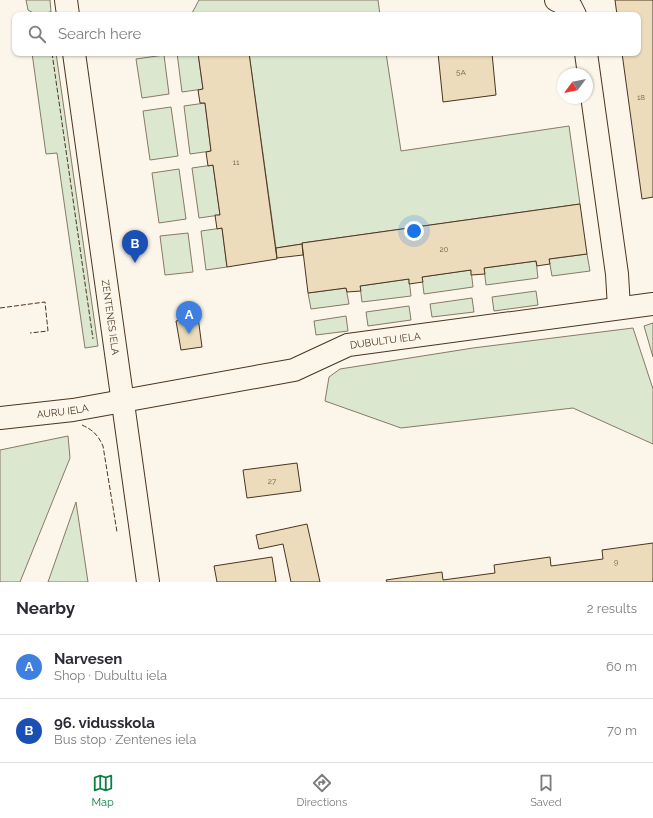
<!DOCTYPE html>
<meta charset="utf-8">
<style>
:root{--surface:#fff;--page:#f7f7f7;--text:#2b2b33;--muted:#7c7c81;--line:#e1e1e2;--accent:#0b8043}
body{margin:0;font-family:Raleway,sans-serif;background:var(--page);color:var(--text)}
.compass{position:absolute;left:557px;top:68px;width:36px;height:36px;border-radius:50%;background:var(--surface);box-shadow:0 1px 3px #0004;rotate:238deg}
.you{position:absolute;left:414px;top:231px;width:14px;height:14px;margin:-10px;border:3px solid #fff;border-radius:50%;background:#1a73e8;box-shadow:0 0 0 6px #1a73e833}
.badge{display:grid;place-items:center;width:26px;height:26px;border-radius:50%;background:var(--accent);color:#fff;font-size:13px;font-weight:700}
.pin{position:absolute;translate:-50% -33px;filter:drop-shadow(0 1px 2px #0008)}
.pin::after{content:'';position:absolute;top:21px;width:14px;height:12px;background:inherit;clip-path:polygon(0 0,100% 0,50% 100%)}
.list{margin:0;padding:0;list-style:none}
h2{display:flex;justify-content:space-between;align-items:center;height:52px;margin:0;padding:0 16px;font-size:17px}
h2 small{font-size:13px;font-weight:400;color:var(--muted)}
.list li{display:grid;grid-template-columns:26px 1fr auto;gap:12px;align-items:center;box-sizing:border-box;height:64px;padding:0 16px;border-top:1px solid var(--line)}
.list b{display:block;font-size:15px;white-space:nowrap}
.list p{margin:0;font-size:13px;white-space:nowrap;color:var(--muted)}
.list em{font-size:13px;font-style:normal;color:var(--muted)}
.icon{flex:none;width:22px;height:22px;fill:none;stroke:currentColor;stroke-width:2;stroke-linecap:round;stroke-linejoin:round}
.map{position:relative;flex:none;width:653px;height:582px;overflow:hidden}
.search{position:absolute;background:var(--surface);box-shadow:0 1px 3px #0004;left:12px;right:12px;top:12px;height:44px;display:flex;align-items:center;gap:10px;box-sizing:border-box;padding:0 14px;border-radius:8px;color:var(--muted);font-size:15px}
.sheet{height:180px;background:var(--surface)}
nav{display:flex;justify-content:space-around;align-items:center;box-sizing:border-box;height:56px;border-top:1px solid var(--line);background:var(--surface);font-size:11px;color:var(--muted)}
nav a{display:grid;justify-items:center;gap:2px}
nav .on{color:var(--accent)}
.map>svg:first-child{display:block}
.green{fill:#dce7d0;stroke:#887966}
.building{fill:#ecdcbc;stroke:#4a3520}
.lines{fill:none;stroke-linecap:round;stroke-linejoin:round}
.minor-casing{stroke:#4a3520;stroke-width:24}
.minor{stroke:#fbf6e9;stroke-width:22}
.fence{stroke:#4a3520;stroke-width:1;stroke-dasharray:5 2;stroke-linecap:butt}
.labels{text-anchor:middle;stroke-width:3;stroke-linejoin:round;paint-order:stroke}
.number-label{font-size:8px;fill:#725f47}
.street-label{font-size:10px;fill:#4a3520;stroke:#fbf6e9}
</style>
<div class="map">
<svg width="653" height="582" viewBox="0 0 653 582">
<rect width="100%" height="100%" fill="#fbf6e9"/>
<g class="green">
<polygon points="26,0 50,0 51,12 35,14 28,10"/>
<polygon points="199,0 378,0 380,15 191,15"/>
<polygon points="32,53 56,53 98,346 85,348 57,153 46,154"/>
<polygon points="177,53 198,53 203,89 182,92"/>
<polygon points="249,53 386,53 401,151 569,126 580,204 302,243 302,244 276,248"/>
<polygon points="164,55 169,94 142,98 136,59"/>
<polygon points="205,103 211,151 190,154 184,106"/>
<polygon points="171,107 178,156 150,160 143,111"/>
<polygon points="213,165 220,215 199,218 192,168"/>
<polygon points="179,169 186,219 159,223 152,173"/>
<polygon points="222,228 227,267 206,270 201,231"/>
<polygon points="188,233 193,272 165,275 160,236"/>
<polygon points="587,254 590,271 552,276 549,259"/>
<polygon points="536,261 538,278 486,285 484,268"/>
<polygon points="471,270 473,287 424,294 422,277"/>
<polygon points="409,279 411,296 362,302 360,286"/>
<polygon points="346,288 349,304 311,309 308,293"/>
<polygon points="536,291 538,305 494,311 492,297"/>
<polygon points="472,298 474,312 432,317 430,304"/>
<polygon points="409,306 411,320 368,326 366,312"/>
<polygon points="346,316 348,331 316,335 314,321"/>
<polygon points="653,323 653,357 644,326"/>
<polygon points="633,328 653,389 653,444 573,408 401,428 325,401 329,377 340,369 473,348"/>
<polygon points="68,436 70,458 20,582 0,582 0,450"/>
<polygon points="76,502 88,582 48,582"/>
</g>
<g class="building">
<polygon points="615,0 653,0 653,197 642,199 622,53 638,53 638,15 617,15"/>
<polygon points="198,53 249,53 277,259 227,267 222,228 217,229 215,215 220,215 213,165 208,166 206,152 211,151 205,103 200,103 198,90 203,89"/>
<polygon points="438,53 492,53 496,95 443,102"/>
<polygon points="580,204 587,254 549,259 550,264 543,265 537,266 536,261 484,268 485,274 471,275 471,270 422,277 423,282 409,284 409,279 360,286 361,291 347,292 346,288 308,293 302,243"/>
<polygon points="302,244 303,255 277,258 276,248"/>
<polygon points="198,317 202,347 181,350 176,321"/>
<polygon points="297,463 301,491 247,498 243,470"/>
<polygon points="307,524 320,582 291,582 283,544 259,549 256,535"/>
<polygon points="653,543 653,582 387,582 386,580 442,572 443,580 495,573 494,565 550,557 551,566 603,559 602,550"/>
<polygon points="272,557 276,582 217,582 214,566"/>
</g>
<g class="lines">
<g class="minor-casing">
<g id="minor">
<polyline points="66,0 68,15"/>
<polyline points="556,0 571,7 575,15"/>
<path id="s1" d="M74,53l74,529"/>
<polyline points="586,53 617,274 619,308"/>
<path id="s2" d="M0,418l73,-8 221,-40 54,-25 305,-41"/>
</g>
</g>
<use href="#minor" class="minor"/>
<g class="fence">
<polyline points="52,53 93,339"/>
<polyline points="0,308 45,302 48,331 30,333"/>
<path d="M82,425c11,5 16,10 21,21l14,86"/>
</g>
</g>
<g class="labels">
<g class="number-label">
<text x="461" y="75">5A</text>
<text x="641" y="100">18</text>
<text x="236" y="165">11</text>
<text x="444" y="252">20</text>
<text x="272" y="484">27</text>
<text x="616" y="565">9</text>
</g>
<g class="street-label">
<text dy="4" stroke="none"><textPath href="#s1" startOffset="267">ZENTENES IELA</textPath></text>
<text dy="4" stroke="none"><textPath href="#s2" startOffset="395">DUBULTU IELA</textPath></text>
<text dy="4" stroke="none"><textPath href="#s2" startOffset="63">AURU IELA</textPath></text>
</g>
</g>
</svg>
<svg class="compass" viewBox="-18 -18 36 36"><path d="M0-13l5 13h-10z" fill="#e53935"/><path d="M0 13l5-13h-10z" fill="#7c7c81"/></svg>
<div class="you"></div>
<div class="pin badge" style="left:189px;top:334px;background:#3f7fe0">A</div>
<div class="pin badge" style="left:135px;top:263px;background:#1a4fb4">B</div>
<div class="search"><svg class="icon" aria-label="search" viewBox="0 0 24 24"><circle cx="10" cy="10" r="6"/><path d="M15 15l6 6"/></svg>Search here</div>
</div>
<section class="sheet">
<h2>Nearby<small>2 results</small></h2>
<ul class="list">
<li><span class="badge" style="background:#3f7fe0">A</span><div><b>Narvesen</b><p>Shop · Dubultu iela</p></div><em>60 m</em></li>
<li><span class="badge" style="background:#1a4fb4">B</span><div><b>96. vidusskola</b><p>Bus stop · Zentenes iela</p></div><em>70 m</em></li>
</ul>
</section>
<nav>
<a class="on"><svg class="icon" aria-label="map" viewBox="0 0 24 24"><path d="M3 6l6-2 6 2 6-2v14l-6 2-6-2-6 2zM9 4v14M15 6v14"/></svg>Map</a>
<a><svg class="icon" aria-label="directions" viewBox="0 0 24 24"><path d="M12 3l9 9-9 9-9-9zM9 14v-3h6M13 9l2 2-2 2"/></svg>Directions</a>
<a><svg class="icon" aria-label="saved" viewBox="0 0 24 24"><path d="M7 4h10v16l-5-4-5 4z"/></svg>Saved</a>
</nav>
